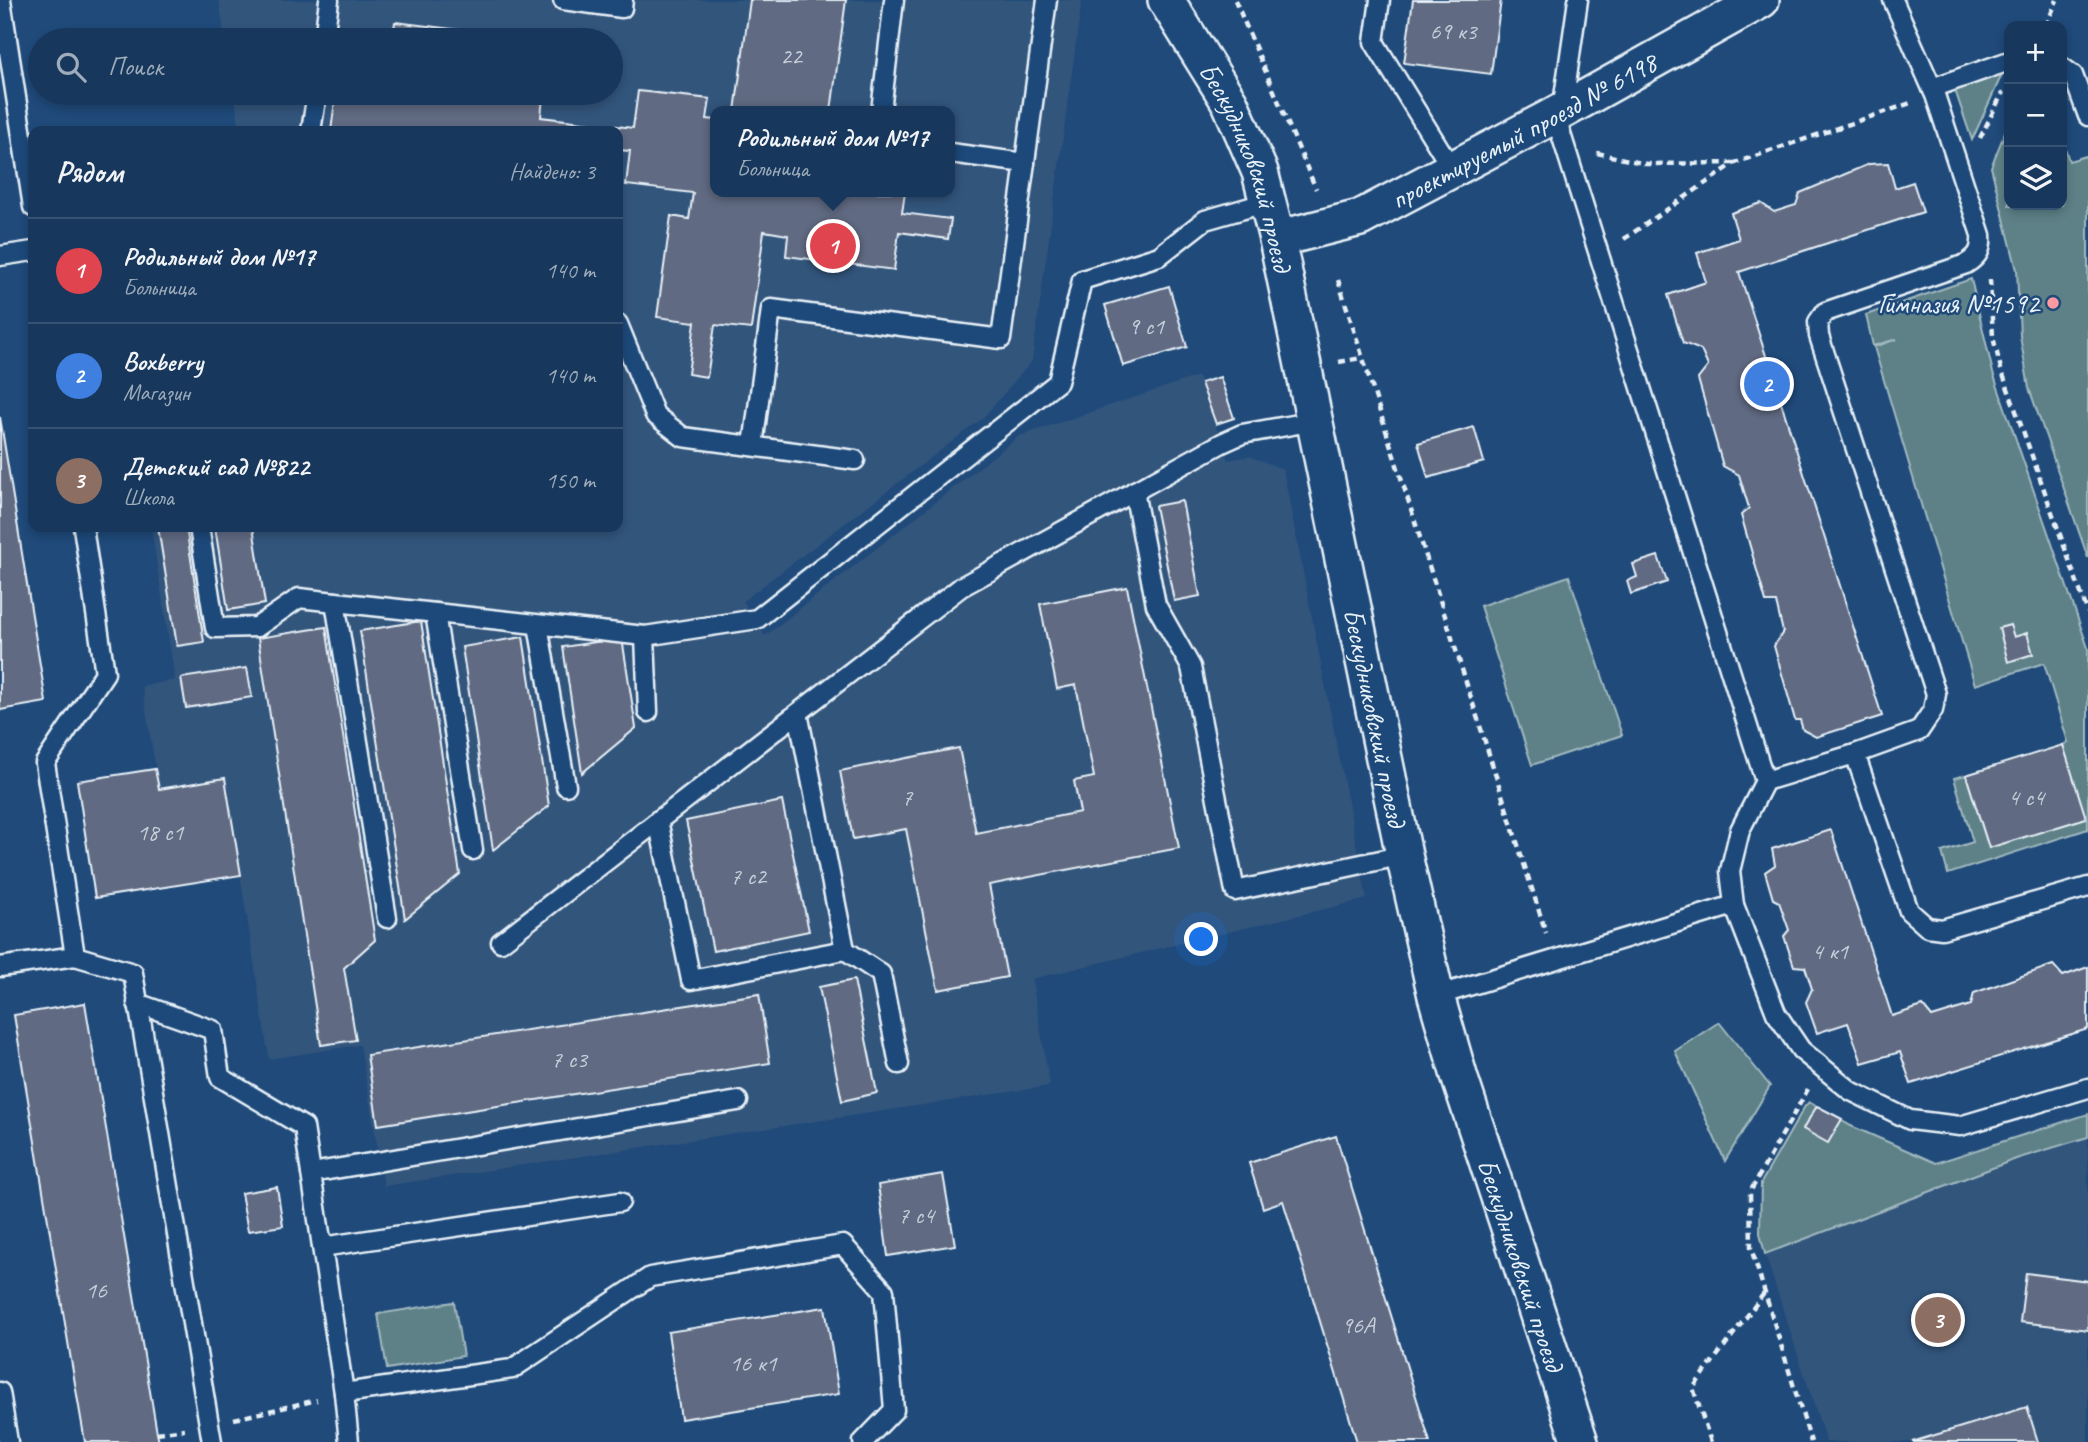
<!DOCTYPE html>
<html lang="ru">
<meta charset="utf-8">
<style>
:root{--surface:#17385c;--page:#244365;--text:#f1f3f6;--muted:#9eacbb;--line:#365272;--accent:#8abfa5}
body{margin:0;font-family:Caveat,sans-serif;background:var(--page);color:var(--text)}
.controls{position:absolute;right:21px;top:21px;display:grid;overflow:hidden;border-radius:14px;box-shadow:0 4px 10px #0003}
.controls button{width:63px;height:63px;display:grid;place-items:center;padding:0;border:0;border-bottom:2px solid var(--line);background:var(--surface);color:var(--text);font:35px sans-serif}
.you{position:absolute;left:1202px;top:940px;width:24px;height:24px;margin:-18px;border:5px solid #fff;border-radius:50%;background:#1a73e8;box-shadow:0 0 0 10px #1a73e833}
.badge{display:grid;place-items:center;width:46px;height:46px;border-radius:50%;background:var(--accent);color:#fff;font-size:23px;font-weight:700}
.pin{position:absolute;translate:-50% -50%;border:4px solid #fff;box-shadow:0 2px 7px #0006}
.popup{position:absolute;left:710px;top:106px;width:245px;height:91px;box-sizing:border-box;display:grid;place-content:center;border-radius:14px;background:var(--surface);filter:drop-shadow(0 2px 5px #0005);font-size:23px;white-space:nowrap;color:var(--muted)}
.popup b{font-size:26px;color:var(--text)}
.popup::after{content:'';position:absolute;left:50%;top:100%;margin-left:-14px;border:14px solid transparent;border-top-color:var(--surface)}
.list{margin:0;padding:0;list-style:none}
h2{display:flex;justify-content:space-between;align-items:center;height:91px;margin:0;padding:0 28px;font-size:30px}
h2 small{font-size:23px;font-weight:400;color:var(--muted)}
.list li{display:grid;grid-template-columns:46px 1fr auto;gap:21px;align-items:center;box-sizing:border-box;height:105px;padding:0 28px;border-top:2px solid var(--line)}
.list b{display:block;font-size:26px;white-space:nowrap}
.list p{margin:0;font-size:23px;white-space:nowrap;color:var(--muted)}
.list em{font-size:23px;font-style:normal;color:var(--muted)}
.icon{flex:none;width:38px;height:38px;fill:none;stroke:currentColor;stroke-width:2;stroke-linecap:round;stroke-linejoin:round}
.map{position:relative;flex:none;width:2088px;height:1442px;overflow:hidden}
.search{position:absolute;background:var(--surface);box-shadow:0 4px 10px #0003;left:28px;top:28px;width:595px;height:77px;display:flex;align-items:center;gap:18px;box-sizing:border-box;padding:0 24px;border-radius:38px;color:var(--muted);font-size:26px}
.panel{position:absolute;background:var(--surface);box-shadow:0 4px 10px #0003;left:28px;top:126px;width:595px;height:406px;border-radius:14px}
.map>svg:first-child{display:block}
.built{fill:#33547c;fill-rule:evenodd}
.green{fill:#5d8187;stroke:#a2b9c0;stroke-width:2}
.building{fill:#616a82;stroke:#e8f1f8;stroke-width:2}
.lines{fill:none;stroke-linecap:round;stroke-linejoin:round}
.service-casing{stroke:#e8f1f8;stroke-width:23}
.minor-casing{stroke:#e8f1f8;stroke-width:40}
.path{stroke:#e8f1f8;stroke-width:4.5;stroke-dasharray:7 5;stroke-linecap:butt}
.service{stroke:#1f4a7a;stroke-width:18}
.minor{stroke:#1f4a7a;stroke-width:35}
.poi-dot{fill:#ff9aa2;stroke:#1f4a7a;stroke-width:2.5}
.labels{text-anchor:middle;stroke-width:5;stroke-linejoin:round;paint-order:stroke}
.number-label{font-size:24px;fill:#c6cfda}
.street-label{font-size:28px;fill:#e8f1f8;stroke:#1f4a7a}
.poi-label{font-size:28px;fill:#e8f1f8;stroke:#1f4a7a;text-anchor:end}
</style>
<div class="map">
<svg width="2088" height="1442" viewBox="0 0 2088 1442">
<rect width="100%" height="100%" fill="#1f4a7a"/>
<filter id="ink" filterUnits="userSpaceOnUse"><feTurbulence type="fractalNoise" baseFrequency=".0143" numOctaves="2"/><feDisplacementMap in="SourceGraphic" scale="14" xChannelSelector="R" yChannelSelector="G"/><feConvolveMatrix kernelMatrix="1 2 1 2 8 2 1 2 1" color-interpolation-filters="sRGB"/></filter>
<g filter="url(#ink)">
<g class="built">
<path d="M219,0h863l-50,361 -49,57 -240,183 22,35 254,-200 179,-60 30,84 21,-4 34,13 84,430 -335,80 18,107 -666,100 -24,-141 -91,14 -44,-281 -66,11 -17,-103 33,-6 -24,-153h467v-396h-378l-6,-38h377v-53h-386zM716,111h234v81h-234z"/>
<polygon points="2088,1137 2088,1442 1826,1442 1765,1254 2016,1159"/>
</g>
<g class="green">
<polygon points="2004,70 1972,140 1954,87"/>
<polygon points="2009,122 2009,205 2062,205 2062,138 2069,161 2086,156 2088,162 2088,558 2029,388 2020,336 2017,270 1991,167"/>
<polygon points="1971,279 1993,373 2088,648 2088,829 1948,874 1942,852 1973,842 1954,778 1966,775 1989,848 2085,818 2063,745 2068,742 2044,663 1975,685 1874,347 1897,339 1873,346 1866,315"/>
<polygon points="1569,576 1622,735 1532,765 1480,606"/>
<polygon points="1719,1022 1770,1086 1725,1161 1675,1051"/>
<polygon points="1809,1102 1851,1126 1936,1163 2088,1114 2088,1137 2016,1159 1765,1254 1760,1233 1761,1183 1805,1106"/>
<polygon points="454,1302 463,1356 387,1369 378,1314"/>
</g>
<g class="building">
<polygon points="750,0 846,0 831,111 735,111"/>
<polygon points="1413,0 1501,0 1491,74 1404,63"/>
<polygon points="395,22 502,35 501,40 358,40 359,32 393,36"/>
<polygon points="638,91 710,99 707,119 716,120 716,192 905,192 902,213 951,219 948,239 899,232 894,270 786,256 788,235 764,231 751,329 715,325 707,377 688,374 695,322 657,317 671,216 689,219 693,193 626,185 630,151 618,150 618,131 331,131 336,93 529,93 529,95 543,97 541,117 633,128"/>
<polygon points="1888,163 1895,188 1913,182 1923,212 1739,272 1882,716 1816,737 1803,730 1800,720 1795,720 1774,646 1783,632 1776,602 1766,602 1741,515 1749,508 1739,475 1723,466 1698,379 1708,366 1701,350 1683,343 1668,295 1706,282 1697,253 1739,239 1731,213 1761,203 1774,212 1796,205 1800,193 1869,164"/>
<polygon points="1169,286 1187,347 1123,366 1105,305"/>
<polygon points="1220,377 1234,418 1216,424 1201,383"/>
<polygon points="0,417 46,702 0,710"/>
<polygon points="1474,427 1484,462 1428,478 1418,443"/>
<polygon points="1182,501 1200,596 1174,601 1155,506"/>
<polygon points="158,527 186,527 204,642 177,646"/>
<polygon points="215,527 253,527 265,604 228,610"/>
<polygon points="1658,556 1667,582 1631,594 1627,581 1637,577 1633,564"/>
<polygon points="1127,587 1179,848 989,885 1007,977 938,990 906,829 853,839 840,771 959,748 976,833 1080,812 1074,781 1094,777 1076,685 1057,689 1040,604"/>
<polygon points="421,621 460,874 405,919 360,631"/>
<polygon points="2010,625 2014,637 2027,633 2033,654 2008,662 1999,628"/>
<polygon points="326,627 375,940 344,968 356,1040 321,1045 258,638"/>
<polygon points="523,637 549,806 493,850 462,647"/>
<polygon points="622,638 636,728 582,773 563,647"/>
<polygon points="247,668 252,697 186,708 181,678"/>
<polygon points="2063,745 2086,818 1989,848 1966,775"/>
<polygon points="155,769 159,789 225,778 241,875 95,898 77,781"/>
<polygon points="782,801 809,931 713,951 686,821"/>
<polygon points="1831,830 1892,1016 1923,1006 1932,1017 1971,1005 1974,993 2053,965 2063,976 2088,967 2088,1029 1911,1084 1900,1052 1862,1063 1848,1023 1817,1033 1806,1002 1812,989 1805,967 1794,966 1784,936 1789,930 1779,902 1773,899 1765,872 1775,865 1772,849"/>
<polygon points="854,980 877,1093 842,1101 819,987"/>
<polygon points="759,994 770,1063 378,1125 367,1055"/>
<polygon points="85,1003 157,1433 159,1442 85,1442 71,1360 14,1015"/>
<polygon points="1817,1106 1842,1119 1828,1143 1803,1129"/>
<polygon points="1336,1136 1430,1442 1357,1442 1283,1201 1263,1208 1249,1163"/>
<polygon points="943,1174 955,1245 888,1256 878,1185"/>
<polygon points="277,1187 283,1226 248,1231 241,1193"/>
<polygon points="2026,1273 2088,1281 2088,1330 2020,1322"/>
<polygon points="825,1307 839,1394 681,1419 668,1332"/>
<polygon points="2027,1407 2038,1442 1912,1442"/>
</g>
<g class="lines">
<g class="service-casing">
<g id="service">
<polyline points="1,0 33,207"/>
<polyline points="563,0 622,8 623,0"/>
<polyline points="1380,0 1374,42 1452,169"/>
<polyline points="324,40 329,0"/>
<polyline points="2062,67 2073,75 2088,116"/>
<polyline points="1932,88 2009,61"/>
<polyline points="881,111 894,0"/>
<polyline points="1562,111 1578,0"/>
<polyline points="1555,115 1765,781 1740,830 1730,871 1734,905 1776,1013 1801,1050 1851,1091 1910,1120 1960,1126 2088,1088"/>
<polyline points="311,131 317,93"/>
<polyline points="950,153 1025,163"/>
<polyline points="0,256 33,251"/>
<polyline points="618,324 655,415 683,437 855,460"/>
<polyline points="753,446 771,309 1001,339 1047,0"/>
<polyline points="1134,491 1156,605 1191,667 1235,891 1404,855"/>
<polyline points="199,527 215,628 257,627 299,598 645,636 757,619 1058,382 1082,280 1159,256 1205,220 1268,202"/>
<polyline points="335,602 387,918"/>
<polyline points="435,613 473,850"/>
<polyline points="538,625 566,786"/>
<polyline points="645,636 648,712"/>
<polyline points="798,713 845,950 881,974 899,1064"/>
<polyline points="1855,754 1909,911 1927,927 1942,929 2088,887"/>
<path d="M1765,781l90,-27 64,-23 14,-21 3,-16 -117,-358 -1,-14 7,-10 141,-48c13,-8 16,-15 15,-29l-46,-140 -42,-95"/>
<polyline points="658,820 691,980 845,950"/>
<polyline points="501,942 961,587 1222,443 1242,434 1315,421"/>
<polyline points="75,956 45,763 105,673 83,527"/>
<polyline points="0,967 75,956 133,973 212,1442"/>
<polyline points="1436,996 1734,905"/>
<polyline points="137,1003 213,1030 220,1077 304,1127 344,1393 349,1442"/>
<polyline points="311,1173 738,1101"/>
<polyline points="322,1247 620,1202"/>
<polyline points="0,1392 8,1442"/>
<polyline points="344,1393 512,1369 650,1277 843,1245 884,1291 894,1410 863,1442"/>
</g>
</g>
<g class="minor-casing">
<g id="minor">
<path id="s1" d="M1166,0l64,103 30,69 17,67 127,616 32,141 24,83 120,363"/>
<path id="s2" d="M1277,239l83,-21 195,-103 206,-115"/>
</g>
</g>
<g class="path">
<polyline points="1235,0 1316,189"/>
<polyline points="2046,26 2057,0"/>
<polyline points="1980,138 2003,92"/>
<polyline points="1597,153 1646,164 1734,163"/>
<polyline points="1624,239 1735,163 1911,103"/>
<polyline points="1338,280 1546,933"/>
<polyline points="1990,280 1993,337 2001,369 2088,613"/>
<polyline points="1339,362 1361,358"/>
<polyline points="1808,1089 1750,1192 1751,1248 1811,1442"/>
<polyline points="234,1419 317,1400"/>
<polyline points="157,1433 184,1429"/>
<polyline points="1711,1442 1693,1388 1765,1292"/>
</g>
<use href="#service" class="service"/>
<use href="#minor" class="minor"/>
</g>
</g>
<circle class="poi-dot" cx="2053" cy="303" r="7"/>
<g class="labels">
<g class="number-label">
<text x="1453" y="39">69 к3</text>
<text x="791" y="64">22</text>
<text x="1146" y="334">9 с1</text>
<text x="907" y="805">7</text>
<text x="2026" y="805">4 с4</text>
<text x="160" y="840">18 с1</text>
<text x="748" y="884">7 с2</text>
<text x="1830" y="959">4 к1</text>
<text x="569" y="1067">7 с3</text>
<text x="916" y="1223">7 с4</text>
<text x="96" y="1298">16</text>
<text x="1358" y="1333">96А</text>
<text x="753" y="1371">16 к1</text>
</g>
<g class="street-label">
<text dy="10" stroke="none"><textPath href="#s2" startOffset="271">проектируемый проезд № 6198</textPath></text>
<text dy="10" stroke="none"><textPath href="#s1" startOffset="187">Бескудниковский проезд</textPath></text>
<text dy="10" stroke="none"><textPath href="#s1" startOffset="754">Бескудниковский проезд</textPath></text>
<text dy="10" stroke="none"><textPath href="#s1" startOffset="1321">Бескудниковский проезд</textPath></text>
</g>
<g class="poi-label">
<text x="2039" y="313">Гимназия №1592</text>
</g>
</g>
</svg>
<div class="controls">
<button>+</button>
<button>−</button>
<button><svg class="icon" aria-label="layers" viewBox="0 0 24 24"><path d="M12 4l9 5-9 5-9-5zM3 14l9 5 9-5"/></svg></button>
</div>
<div class="you"></div>
<div class="pin badge" style="left:833px;top:246px;background:#e0444e">1</div>
<div class="popup"><b>Родильный дом №17</b>Больница</div>
<div class="pin badge" style="left:1767px;top:384px;background:#3f7fe0">2</div>
<div class="pin badge" style="left:1938px;top:1320px;background:#8d6e63">3</div>
<div class="search"><svg class="icon" aria-label="search" viewBox="0 0 24 24"><circle cx="10" cy="10" r="6"/><path d="M15 15l6 6"/></svg>Поиск</div>
<section class="panel">
<h2>Рядом<small>Найдено: 3</small></h2>
<ul class="list">
<li><span class="badge" style="background:#e0444e">1</span><div><b>Родильный дом №17</b><p>Больница</p></div><em>140 m</em></li>
<li><span class="badge" style="background:#3f7fe0">2</span><div><b>Boxberry</b><p>Магазин</p></div><em>140 m</em></li>
<li><span class="badge" style="background:#8d6e63">3</span><div><b>Детский сад №822</b><p>Школа</p></div><em>150 m</em></li>
</ul>
</section>
</div>
